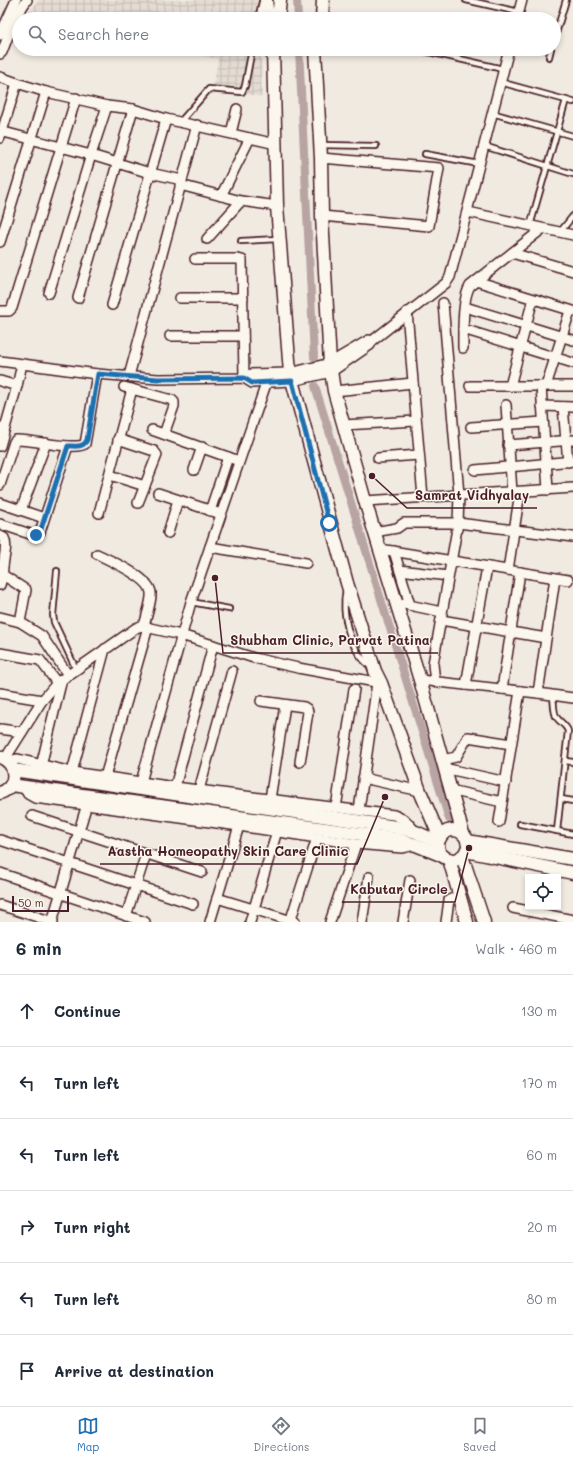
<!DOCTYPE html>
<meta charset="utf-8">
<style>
:root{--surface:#fff;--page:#f6f6f7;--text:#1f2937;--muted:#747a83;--line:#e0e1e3;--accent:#1f6fb2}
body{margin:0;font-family:Mali,sans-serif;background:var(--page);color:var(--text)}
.controls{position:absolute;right:12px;bottom:12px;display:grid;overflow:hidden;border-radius:0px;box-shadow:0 2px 6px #0003}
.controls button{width:36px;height:36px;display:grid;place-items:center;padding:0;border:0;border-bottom:1px solid var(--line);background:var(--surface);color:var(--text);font:20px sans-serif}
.scale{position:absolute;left:12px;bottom:10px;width:57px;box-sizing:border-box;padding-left:4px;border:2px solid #4a1f2b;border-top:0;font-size:11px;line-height:14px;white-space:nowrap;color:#4a1f2b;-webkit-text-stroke:3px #fbf7ec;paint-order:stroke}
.stop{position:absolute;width:12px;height:12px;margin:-9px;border:3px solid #1f6fb2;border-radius:50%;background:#fff}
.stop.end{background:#1f6fb2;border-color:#fff;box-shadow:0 1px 4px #0008}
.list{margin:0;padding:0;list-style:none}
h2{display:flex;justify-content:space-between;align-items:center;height:52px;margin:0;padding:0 16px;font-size:17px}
h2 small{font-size:13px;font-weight:400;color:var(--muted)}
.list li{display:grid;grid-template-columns:26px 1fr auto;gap:12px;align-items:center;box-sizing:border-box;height:72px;padding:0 16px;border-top:1px solid var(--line)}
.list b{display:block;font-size:15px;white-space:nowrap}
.list em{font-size:13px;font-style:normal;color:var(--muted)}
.icon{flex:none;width:22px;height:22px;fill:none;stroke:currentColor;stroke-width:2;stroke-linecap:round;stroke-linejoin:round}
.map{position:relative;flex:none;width:573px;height:922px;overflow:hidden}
.search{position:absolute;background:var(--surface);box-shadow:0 2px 6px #0003;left:12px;right:12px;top:12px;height:44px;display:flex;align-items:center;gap:10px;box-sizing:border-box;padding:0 14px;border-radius:22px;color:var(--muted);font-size:15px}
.sheet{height:484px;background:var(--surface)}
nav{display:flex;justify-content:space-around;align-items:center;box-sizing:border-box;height:56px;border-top:1px solid var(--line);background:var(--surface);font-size:11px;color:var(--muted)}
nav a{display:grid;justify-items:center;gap:2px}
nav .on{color:var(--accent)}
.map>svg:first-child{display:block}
.industrial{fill:url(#industrial-grid)}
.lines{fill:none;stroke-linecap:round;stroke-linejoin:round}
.canal{stroke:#b8a4a2;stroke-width:8}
.lane-casing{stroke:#4a1f2b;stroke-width:8}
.street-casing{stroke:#4a1f2b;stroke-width:12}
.secondary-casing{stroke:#4a1f2b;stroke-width:15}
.lane{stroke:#fbf7ec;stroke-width:4.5}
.street{stroke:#fbf7ec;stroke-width:9}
.secondary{stroke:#fbf7ec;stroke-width:12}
.route{stroke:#1f6fb2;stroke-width:5}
.leader{fill:none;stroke:#4a1f2b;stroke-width:1.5}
.callout-dot{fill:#4a1f2b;stroke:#fbf7ec;stroke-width:1.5}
.callout-label{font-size:13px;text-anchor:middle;font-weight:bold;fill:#4a1f2b;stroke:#fbf7ec;stroke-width:3;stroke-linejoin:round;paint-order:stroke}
</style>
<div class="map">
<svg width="573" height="922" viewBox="0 0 573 922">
<defs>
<pattern id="industrial-grid" width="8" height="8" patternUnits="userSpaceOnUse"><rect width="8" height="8" fill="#e4dbd2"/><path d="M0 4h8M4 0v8" fill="none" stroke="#c5bcb4"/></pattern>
</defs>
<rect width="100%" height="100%" fill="#f0eae0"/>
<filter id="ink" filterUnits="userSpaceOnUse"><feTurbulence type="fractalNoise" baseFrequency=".025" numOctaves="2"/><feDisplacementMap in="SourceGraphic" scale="8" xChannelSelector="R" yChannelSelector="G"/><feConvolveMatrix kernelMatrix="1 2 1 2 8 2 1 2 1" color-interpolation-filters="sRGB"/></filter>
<g filter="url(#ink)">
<g class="industrial">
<polygon points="39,0 261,0 261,19 30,19 24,18"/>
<polygon points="171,49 261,49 262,97 213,88 218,59"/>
</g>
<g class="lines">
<g class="canal">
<polyline points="297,0 298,19"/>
<polyline points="299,49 314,357"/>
<polyline points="315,386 449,819"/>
</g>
<g class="lane-casing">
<g id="lane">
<polyline points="466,0 519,12"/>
<polyline points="258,19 262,2"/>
<polyline points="554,40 566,0"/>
<polyline points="416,49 503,69"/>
<polyline points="549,57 551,49"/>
<polyline points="500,82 573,102"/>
<polyline points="492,113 573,136"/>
<polyline points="181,121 209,89 242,92 245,86 252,49"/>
<polyline points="321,145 376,146"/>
<polyline points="484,146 573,174"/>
<polyline points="425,154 479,164"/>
<polyline points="530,226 566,100"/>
<polyline points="560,232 573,216"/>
<polyline points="241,241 279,239"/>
<polyline points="57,571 53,615 54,622 76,669"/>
<path d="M346,589c-5,25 3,61 25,78"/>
<polyline points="191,602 229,609"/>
<path d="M553,695c1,7 0,18 4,23 4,5 9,7 11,13l-11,100"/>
<polyline points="565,761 573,762"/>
<polyline points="561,799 573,801"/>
<polyline points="520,824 573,834"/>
</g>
</g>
<g class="street-casing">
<g id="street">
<polyline points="517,19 522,0"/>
<polyline points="0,35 16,0"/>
<path d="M0,54l2,-2c7,-18 13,-36 25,-52"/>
<polyline points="0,77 17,83 46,92 107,106 133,109 166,119 276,144"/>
<polyline points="0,131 91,155 150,173 182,180"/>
<polyline points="231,133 237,109"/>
<polyline points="0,138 17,83"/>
<polyline points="321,158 439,168 429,226 322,216"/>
<polyline points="180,185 241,201 277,206"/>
<polyline points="221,196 250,138"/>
<polyline points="468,212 573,235"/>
<polyline points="207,239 241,201"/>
<polyline points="0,242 46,92"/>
<polyline points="512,253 573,271"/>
<polyline points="195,259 238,259 242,260 244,378"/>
<polyline points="476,281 573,311"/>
<polyline points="49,293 91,155 107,106"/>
<polyline points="78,298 133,109"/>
<polyline points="180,298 243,298"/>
<polyline points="112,305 166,119"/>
<polyline points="465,307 573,340"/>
<polyline points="0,311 9,311 12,308 76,98"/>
<polyline points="407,312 423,497"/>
<polyline points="463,329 573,363"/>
<polyline points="170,336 243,336"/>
<polyline points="372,341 446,283 450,277 509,49"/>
<path d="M463,348c0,-15 -1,-50 7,-62l72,-57"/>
<polyline points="0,361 97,374 158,379 244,378 251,374 290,373 330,363 369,340 372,341 370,345 331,372 292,381 252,383 244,378"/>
<polyline points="129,376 197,125"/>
<polyline points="0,381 17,386"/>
<polyline points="470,386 573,386"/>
<polyline points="510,386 533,299"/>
<polyline points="541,386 548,490"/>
<polyline points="546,386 570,311"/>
<polyline points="124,387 172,400 174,402 174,406 164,434"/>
<polyline points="334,391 413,383"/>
<polyline points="506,405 512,492"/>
<polyline points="542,406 573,407"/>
<polyline points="563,407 568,462"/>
<polyline points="343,425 416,421"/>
<polyline points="0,427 5,428 17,386 22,364"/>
<polyline points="471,427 543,422"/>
<polyline points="152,430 239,461"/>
<polyline points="118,439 154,451 157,455 138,503"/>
<polyline points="508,445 573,440"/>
<polyline points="0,446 5,428"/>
<polyline points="378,458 419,455"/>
<polyline points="194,470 202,447"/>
<polyline points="475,470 573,461"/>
<polyline points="110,475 145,486"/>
<path d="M0,485l14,-43 2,-2c16,-1 58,11 69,4l12,-70"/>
<polyline points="158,493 221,514"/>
<polyline points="365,501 573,488"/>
<polyline points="0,503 44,518"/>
<polyline points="21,510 46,443"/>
<polyline points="210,511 228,457"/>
<polyline points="99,513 132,389"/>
<polyline points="0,524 33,535 37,535 40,532 68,446"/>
<polyline points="374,532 397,528 404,523 458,523 573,537"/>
<polyline points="168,533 178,500"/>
<path d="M0,536l4,2c5,9 -3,26 -1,37l23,15 -6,32 22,14 26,39"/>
<polyline points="210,547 306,563"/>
<polyline points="380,549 568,580"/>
<polyline points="394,551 410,605"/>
<path d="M97,554c12,6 54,24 54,39 1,7 -5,25 -7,33"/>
<polyline points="400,570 448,576"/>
<polyline points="508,570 520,492"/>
<polyline points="0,585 3,575"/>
<polyline points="404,604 442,612"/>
<polyline points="0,617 20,622"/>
<polyline points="441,620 546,638"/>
<polyline points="0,653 40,660 57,683"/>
<polyline points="420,680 538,693 573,698"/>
<polyline points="435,682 433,664 458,523 459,495 443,303"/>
<polyline points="466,685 487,567"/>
<polyline points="502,689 520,572"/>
<polyline points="0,693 42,700"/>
<polyline points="538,693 555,578"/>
<polyline points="261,701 304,707 307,709 308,712 300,762"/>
<polyline points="0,729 22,732"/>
<polyline points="5,759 41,702 57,683 136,628 141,626 181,635 254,658 298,668 381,683"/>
<polyline points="442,760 456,757 468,737 511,744"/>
<polyline points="8,761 18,759 72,772 175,787 394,815 405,820 416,832"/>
<polyline points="41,766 62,679"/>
<polyline points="444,768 506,782"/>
<polyline points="72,772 105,649"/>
<polyline points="105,777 148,627"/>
<polyline points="363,778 420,791"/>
<polyline points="141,782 191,602 268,378"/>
<polyline points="23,787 28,794 35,798 239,826 356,844 402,848 415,845"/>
<polyline points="175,787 213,645"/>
<polyline points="199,790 232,671"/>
<polyline points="450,790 502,802"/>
<polyline points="270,799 285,705"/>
<polyline points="336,808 354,689"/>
<polyline points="359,810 377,683"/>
<polyline points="32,816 202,872"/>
<polyline points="499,822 520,691"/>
<polyline points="0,840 193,904"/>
<polyline points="0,873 145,922"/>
<polyline points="217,898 295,922"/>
<polyline points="0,905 53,922"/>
<polyline points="513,908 573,920"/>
<polyline points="126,916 146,854"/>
<polyline points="52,922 87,804"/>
<polyline points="210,922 239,826"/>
<polyline points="250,922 277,831"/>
<polyline points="290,922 317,838"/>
<polyline points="330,922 356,844"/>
<polyline points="362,922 369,877"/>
<polyline points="403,922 410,880"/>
<polyline points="446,922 449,900 459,896"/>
</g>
</g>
<g class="secondary-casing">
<g id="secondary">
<polyline points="266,0 268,19"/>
<polyline points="278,19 280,0"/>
<polyline points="322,19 323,0"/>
<polyline points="273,49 277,206 290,373 347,583 375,671 381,683 420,791 440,838"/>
<polyline points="315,49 321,158 322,216 330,364 334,391 365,501 420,680 463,834"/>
<path d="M0,757c18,7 18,30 0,36"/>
<polyline points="13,770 396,827 416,832 438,842"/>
<polyline points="11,785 397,839 416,845 443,856"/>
<circle cx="453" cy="845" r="15"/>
<polyline points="467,841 573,859"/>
<polyline points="466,851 573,873"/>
<polyline points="462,856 484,922"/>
<polyline points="449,859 467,922"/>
</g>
</g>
<use href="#lane" class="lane"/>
<use href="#street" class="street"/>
<use href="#secondary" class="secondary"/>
</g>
</g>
<g class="lines" filter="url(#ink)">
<path class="route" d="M36,535l4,-3 28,-86c8,0 15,2 19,-6l11,-66 60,5 86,-1 8,5 40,-2 37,142"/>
</g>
<path class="leader" d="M372 476L407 508H537M215 578L223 653H438M385 797L357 864H100M469 848L455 902H342"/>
<g class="callout-dot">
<circle cx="372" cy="476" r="4"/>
<circle cx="215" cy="578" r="4"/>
<circle cx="385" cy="797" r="4"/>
<circle cx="469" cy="848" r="4"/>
</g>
<g class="callout-label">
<text x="472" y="500">Samrat Vidhyalay</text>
<text x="330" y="645">Shubham Clinic, Parvat Patina</text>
<text x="228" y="856">Aastha Homeopathy Skin Care Clinic</text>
<text x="399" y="894">Kabutar Circle</text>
</g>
</svg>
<div class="controls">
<button><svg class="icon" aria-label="locate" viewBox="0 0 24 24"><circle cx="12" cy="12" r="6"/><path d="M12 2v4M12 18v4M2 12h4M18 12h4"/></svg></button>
</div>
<div class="scale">50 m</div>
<div class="stop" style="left:329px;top:523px"></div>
<div class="stop end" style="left:36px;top:535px"></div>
<div class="search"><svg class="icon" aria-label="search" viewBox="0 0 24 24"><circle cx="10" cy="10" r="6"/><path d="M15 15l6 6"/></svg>Search here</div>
</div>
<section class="sheet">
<h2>6 min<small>Walk · 460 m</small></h2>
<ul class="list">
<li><svg class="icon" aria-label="ahead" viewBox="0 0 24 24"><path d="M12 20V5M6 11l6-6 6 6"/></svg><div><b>Continue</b></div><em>130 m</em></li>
<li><svg class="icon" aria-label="left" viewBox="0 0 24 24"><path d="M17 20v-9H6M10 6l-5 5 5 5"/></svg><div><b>Turn left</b></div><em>170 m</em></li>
<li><svg class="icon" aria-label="left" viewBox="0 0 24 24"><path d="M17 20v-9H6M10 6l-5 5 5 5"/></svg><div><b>Turn left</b></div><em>60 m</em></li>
<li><svg class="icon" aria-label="right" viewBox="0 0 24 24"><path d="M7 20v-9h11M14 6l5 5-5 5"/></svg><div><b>Turn right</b></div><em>20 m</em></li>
<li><svg class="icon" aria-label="left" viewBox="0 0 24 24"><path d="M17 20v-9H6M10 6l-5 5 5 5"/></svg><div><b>Turn left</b></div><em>80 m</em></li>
<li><svg class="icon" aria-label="arrive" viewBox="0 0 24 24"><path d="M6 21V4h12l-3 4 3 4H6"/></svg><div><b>Arrive at destination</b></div></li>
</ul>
</section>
<nav>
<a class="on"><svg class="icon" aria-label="map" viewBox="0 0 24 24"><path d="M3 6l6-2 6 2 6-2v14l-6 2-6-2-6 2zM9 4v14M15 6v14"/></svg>Map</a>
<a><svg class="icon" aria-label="directions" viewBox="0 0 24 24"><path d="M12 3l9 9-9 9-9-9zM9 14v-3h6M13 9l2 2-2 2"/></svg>Directions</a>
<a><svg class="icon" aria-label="saved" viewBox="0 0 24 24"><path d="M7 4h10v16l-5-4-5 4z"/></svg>Saved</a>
</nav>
